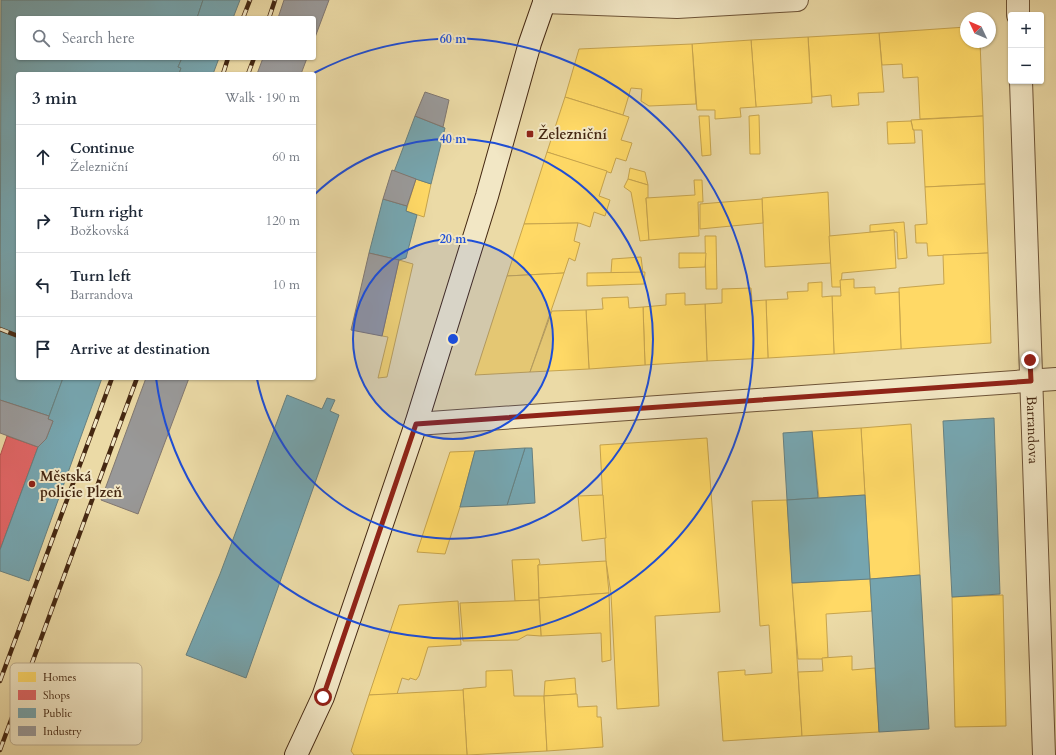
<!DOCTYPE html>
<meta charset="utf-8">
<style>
:root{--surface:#fff;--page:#f2f2f3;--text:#1f2937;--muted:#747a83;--line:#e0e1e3}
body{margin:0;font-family:Cardo,serif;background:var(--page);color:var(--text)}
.controls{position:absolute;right:12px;top:12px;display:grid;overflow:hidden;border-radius:4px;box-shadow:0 1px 3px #0004}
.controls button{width:36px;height:36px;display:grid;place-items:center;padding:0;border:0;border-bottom:1px solid var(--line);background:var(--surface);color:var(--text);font:20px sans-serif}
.compass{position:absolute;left:960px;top:12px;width:36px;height:36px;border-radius:50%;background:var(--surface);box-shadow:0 1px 3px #0004;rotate:314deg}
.stop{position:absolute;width:12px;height:12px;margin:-9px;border:3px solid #8f2418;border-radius:50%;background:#fff}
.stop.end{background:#8f2418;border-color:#fff;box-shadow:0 1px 4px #0008}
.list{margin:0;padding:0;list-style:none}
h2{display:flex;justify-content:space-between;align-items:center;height:52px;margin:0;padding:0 16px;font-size:17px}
h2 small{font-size:13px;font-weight:400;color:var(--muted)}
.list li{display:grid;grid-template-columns:26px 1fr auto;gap:12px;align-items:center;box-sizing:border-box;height:64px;padding:0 16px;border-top:1px solid var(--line)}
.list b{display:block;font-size:15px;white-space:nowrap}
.list p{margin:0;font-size:13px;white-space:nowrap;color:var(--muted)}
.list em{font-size:13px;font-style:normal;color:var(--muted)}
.icon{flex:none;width:22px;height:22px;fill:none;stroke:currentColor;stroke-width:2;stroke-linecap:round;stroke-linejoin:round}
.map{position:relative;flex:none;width:1056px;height:755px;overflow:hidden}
.search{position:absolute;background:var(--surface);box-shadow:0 1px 3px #0004;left:16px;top:16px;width:300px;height:44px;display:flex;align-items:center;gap:10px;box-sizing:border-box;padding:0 14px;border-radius:4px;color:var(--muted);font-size:15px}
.panel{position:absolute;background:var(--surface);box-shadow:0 1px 3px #0004;left:16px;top:72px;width:300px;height:308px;border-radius:4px}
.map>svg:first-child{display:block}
.homes{fill:#ffd966;stroke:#c7a44d}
.shops{fill:#e06666;stroke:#b2534d}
.public{fill:#76a5af;stroke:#678080}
.industry{fill:#999;stroke:#807770}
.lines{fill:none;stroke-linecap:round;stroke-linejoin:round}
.minor-casing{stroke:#6e5437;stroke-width:24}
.secondary-casing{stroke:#452812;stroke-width:24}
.minor{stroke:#f2e7c5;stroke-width:22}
.secondary{stroke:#f2e7c5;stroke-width:22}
.rail-casing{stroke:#452812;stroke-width:4.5}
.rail{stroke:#f2e7c5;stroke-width:3;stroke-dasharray:9;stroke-linecap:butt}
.route{stroke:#8f2418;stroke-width:5}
.ring{fill:none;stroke:#1d4ed8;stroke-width:2}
.poi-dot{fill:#8f2418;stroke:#f2e7c5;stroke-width:1.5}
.labels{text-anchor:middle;stroke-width:4;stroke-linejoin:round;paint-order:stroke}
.poi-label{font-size:14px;font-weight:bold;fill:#452812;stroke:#f2e7c5;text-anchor:start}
.street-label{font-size:14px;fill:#452812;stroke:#f2e7c5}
.key{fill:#f2e7c5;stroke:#beae8f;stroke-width:1}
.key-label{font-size:11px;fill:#452812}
.centre{fill:#1d4ed8;stroke:#f2e7c5;stroke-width:2}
.ring-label{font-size:12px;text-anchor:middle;font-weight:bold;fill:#1d4ed8;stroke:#f2e7c5;stroke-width:4;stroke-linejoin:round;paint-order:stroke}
</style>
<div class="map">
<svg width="1056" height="755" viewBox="0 0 1056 755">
<rect width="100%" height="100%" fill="#ebdaa6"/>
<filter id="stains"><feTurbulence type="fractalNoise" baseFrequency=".005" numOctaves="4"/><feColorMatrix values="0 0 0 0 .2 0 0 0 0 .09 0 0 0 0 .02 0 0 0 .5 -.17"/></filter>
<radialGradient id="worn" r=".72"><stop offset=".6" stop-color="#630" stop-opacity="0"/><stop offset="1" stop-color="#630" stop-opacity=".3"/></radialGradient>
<g class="homes">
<polygon points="966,27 966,42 980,42 983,116 920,119 918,77 903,78 902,64 882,65 879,33"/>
<polygon points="879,33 884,92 858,93 859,105 832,107 831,95 812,97 808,37"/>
<polygon points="808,37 812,103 756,107 751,40"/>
<polygon points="751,40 756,107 740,108 741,117 715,119 715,110 697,110 692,44"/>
<polygon points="692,44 696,104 649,106 641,101 642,89 631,88 623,115 565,97 579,49"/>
<polygon points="565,97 629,117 621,140 632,143 626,161 616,158 611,173 547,152"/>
<polygon points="759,115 760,154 750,154 749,116"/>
<polygon points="699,116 709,116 711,155 702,156"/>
<polygon points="983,116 985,184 925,187 922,130 913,130 911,120"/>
<polygon points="911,121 913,130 914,130 915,143 888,144 887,122"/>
<polygon points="547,152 607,171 599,196 610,200 605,216 594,212 590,227 579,223 524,224"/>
<polygon points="630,168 645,172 648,185 628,179"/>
<polygon points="416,179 431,184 424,217 406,211"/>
<polygon points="628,179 648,185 648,198 646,198 649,240 640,241 631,192 624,187"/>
<polygon points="694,180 702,180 703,202 698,202 699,236 649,240 646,198 695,195"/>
<polygon points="985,184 988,253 928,256 927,243 916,243 915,225 927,224 925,187"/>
<polygon points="828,192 831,263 765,267 762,198"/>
<polygon points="762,199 763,223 700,229 700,204"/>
<polygon points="904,222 907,258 898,259 897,232 894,232 894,230 870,232 870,225"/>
<polygon points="578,223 574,241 580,243 575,261 569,258 564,273 507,276 524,224"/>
<polygon points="894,230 896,268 842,273 841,287 832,287 829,236"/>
<polygon points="705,236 716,236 717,289 706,289"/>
<polygon points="679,253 706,253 705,267 679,268"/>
<polygon points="988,253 991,343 901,349 899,288 944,284 943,255"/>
<polygon points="641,257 643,273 611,273 612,259"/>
<polygon points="399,260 413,264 387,377 378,378 388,337 382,336"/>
<polygon points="645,272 644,284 587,286 587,273"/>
<polygon points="564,273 530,372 475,375 507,276"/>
<polygon points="854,279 854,288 875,287 875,294 899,292 901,349 834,354 832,296 841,296 840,280"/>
<polygon points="822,282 822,297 832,296 834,354 768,358 766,300 788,299 787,292 808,291 808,283"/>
<polygon points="751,288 752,301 766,300 768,358 707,361 705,304 722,303 722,289"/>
<polygon points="685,293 685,305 705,304 707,361 645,365 643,307 666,305 666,294"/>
<polygon points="628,297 629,308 643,307 645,365 589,369 586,310 603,309 602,298"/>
<polygon points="586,310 589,369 530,372 552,311"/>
<polygon points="911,424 920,575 870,579 861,428"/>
<polygon points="861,428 865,495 819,498 812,431"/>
<polygon points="707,438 720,612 655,616 659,706 617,709 611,594 606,561 600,445"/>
<polygon points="475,451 460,507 445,554 417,552 450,452"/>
<polygon points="603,495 606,538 582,541 578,496"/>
<polygon points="787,500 802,736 723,741 718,672 745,670 745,675 772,673 769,625 760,626 752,501"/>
<polygon points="539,559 540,564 538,565 539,600 515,601 512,560"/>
<polygon points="606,561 609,593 539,598 538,565"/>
<polygon points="870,579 872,611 826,614 828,657 822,659 798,659 792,583"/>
<polygon points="609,593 611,660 602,662 601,633 541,636 539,598"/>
<polygon points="1003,595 1006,726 955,727 952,597"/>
<polygon points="539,600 541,636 527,635 518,640 463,641 460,603"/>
<polygon points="458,601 461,645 428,647 419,676 416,680 410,678 409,680 402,678 397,694 369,695 399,605"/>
<polygon points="852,656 852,670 875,668 879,732 802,736 798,672 823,671 822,658"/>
<polygon points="512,670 514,696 544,696 547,751 467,755 463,689 486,687 486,671"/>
<polygon points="575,678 576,694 544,696 545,681"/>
<polygon points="463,690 467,755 354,755 351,751 369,695"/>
<polygon points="576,694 577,694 578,707 597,706 597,717 601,717 603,747 547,751 544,696"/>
</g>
<polygon class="shops" points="7,436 38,447 0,550 0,456"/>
<g class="public">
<polygon points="1,0 203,0 197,18 18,18 18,58 182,58 178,67 181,68 179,74 18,74 18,378 63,378 49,416 0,400"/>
<polygon points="203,0 240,0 233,18 197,18"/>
<polygon points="182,58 219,58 213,74 179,74 181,68 178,67"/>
<polygon points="415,116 445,128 431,184 394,172"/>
<polygon points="383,199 407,206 406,211 417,215 406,258 399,260 369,253"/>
<polygon points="63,378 102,378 29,581 0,571 0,550 38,447 46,439 53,421 48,419"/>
<polygon points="287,395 322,409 327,398 335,400 330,411 339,415 246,678 186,655 220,574"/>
<polygon points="994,418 1000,594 952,597 943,421"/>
<polygon points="812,431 818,498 787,500 783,433"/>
<polygon points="525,448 532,448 535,503 507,505"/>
<polygon points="525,448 507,505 460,507 475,451"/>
<polygon points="865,495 870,579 792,583 787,500"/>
<polygon points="920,575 929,729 879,732 870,579"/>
</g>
<g class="industry">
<polygon points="284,0 329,0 314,40 314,18 278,18"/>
<polygon points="263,58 307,58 301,74 257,74"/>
<polygon points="425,92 449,100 443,127 415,116"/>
<polygon points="392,170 416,179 407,206 383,199"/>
<polygon points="369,253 399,260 382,336 351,330"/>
<polygon points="146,378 189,378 138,514 101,500"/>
<polygon points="0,400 49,416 48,419 53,421 46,439 38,447 0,433"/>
</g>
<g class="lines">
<g class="minor-casing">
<g id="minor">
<polyline points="1018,0 1018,15"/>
<polyline points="544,2 677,7 797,0"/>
<path id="s1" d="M1021,81l23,674"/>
<polyline points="416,424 1056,379"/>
</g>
</g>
<g class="secondary-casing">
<polyline id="secondary" points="296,755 323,697 416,424 487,196 530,43 545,0"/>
</g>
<use href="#minor" class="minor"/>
<use href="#secondary" class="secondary"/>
<g class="rail-casing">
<g id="rail">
<polyline points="243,18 250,0"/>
<polyline points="269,18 275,0"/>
<polyline points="223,74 228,58"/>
<polyline points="248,74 254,58"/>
<polyline points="0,329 18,336"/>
<polyline points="0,681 112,378"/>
<polyline points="0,750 137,378"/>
</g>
</g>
<use href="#rail" class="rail"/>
</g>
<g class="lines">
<polyline class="route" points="323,697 416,424 1031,381 1030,360"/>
</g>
<circle cx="453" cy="339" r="100" fill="#1d4ed8" fill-opacity=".12"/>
<g class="ring">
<circle cx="453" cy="339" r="100"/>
<path d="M314 195A200 200 0 1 1 257 379"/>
<path d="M314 73A300 300 0 1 1 156 378"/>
</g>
<g class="poi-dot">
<rect x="526" y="130" width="8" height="8" rx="2"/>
<circle cx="32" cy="484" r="4"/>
</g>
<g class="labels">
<g class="poi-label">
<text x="538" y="139">Železniční</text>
<text x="40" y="481">Městská<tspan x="40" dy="16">policie Plzeň</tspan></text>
</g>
<g class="street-label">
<text dy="5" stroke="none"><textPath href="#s1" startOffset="349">Barrandova</textPath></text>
</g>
</g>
<rect x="10" y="663" width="132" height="82" rx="6" class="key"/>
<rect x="18" y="672" width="18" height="10" fill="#ffd966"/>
<rect x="18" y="690" width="18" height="10" fill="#e06666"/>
<rect x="18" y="708" width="18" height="10" fill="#76a5af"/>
<rect x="18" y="726" width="18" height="10" fill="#999"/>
<g class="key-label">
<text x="43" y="681">Homes</text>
<text x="43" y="699">Shops</text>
<text x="43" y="717">Public</text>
<text x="43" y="735">Industry</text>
</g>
<circle cx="453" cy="339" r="6" class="centre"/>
<g class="ring-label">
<text x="453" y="43">60 m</text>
<text x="453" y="143">40 m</text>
<text x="453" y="243">20 m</text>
</g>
<rect width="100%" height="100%" filter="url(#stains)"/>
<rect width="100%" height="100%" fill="url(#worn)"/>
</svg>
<div class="controls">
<button>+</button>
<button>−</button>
</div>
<svg class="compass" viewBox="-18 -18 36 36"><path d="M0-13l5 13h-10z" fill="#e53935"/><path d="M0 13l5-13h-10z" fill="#747a83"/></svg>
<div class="stop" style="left:323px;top:697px"></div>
<div class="stop end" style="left:1030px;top:360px"></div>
<div class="search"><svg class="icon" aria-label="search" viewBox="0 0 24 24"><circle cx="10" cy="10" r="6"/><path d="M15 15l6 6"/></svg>Search here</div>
<section class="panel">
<h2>3 min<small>Walk · 190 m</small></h2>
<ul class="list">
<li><svg class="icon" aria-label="ahead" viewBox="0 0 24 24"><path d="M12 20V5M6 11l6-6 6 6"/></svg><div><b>Continue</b><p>Železniční</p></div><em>60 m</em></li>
<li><svg class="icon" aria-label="right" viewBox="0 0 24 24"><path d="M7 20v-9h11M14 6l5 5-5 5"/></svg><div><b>Turn right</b><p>Božkovská</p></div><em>120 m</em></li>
<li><svg class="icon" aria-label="left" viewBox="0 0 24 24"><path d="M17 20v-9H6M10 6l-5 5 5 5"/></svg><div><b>Turn left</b><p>Barrandova</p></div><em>10 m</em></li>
<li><svg class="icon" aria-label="arrive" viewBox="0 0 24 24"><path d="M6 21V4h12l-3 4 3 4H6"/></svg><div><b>Arrive at destination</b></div></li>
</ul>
</section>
</div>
